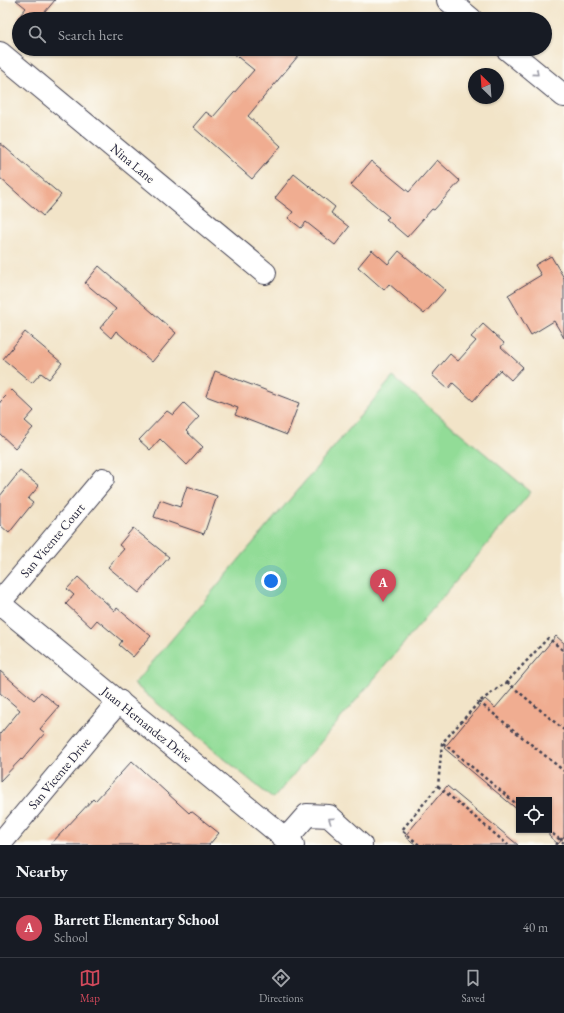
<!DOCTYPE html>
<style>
:root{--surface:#171b24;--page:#20242c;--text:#f1f3f6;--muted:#9ea1a6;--line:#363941;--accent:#d1495b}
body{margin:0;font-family:"EB Garamond",serif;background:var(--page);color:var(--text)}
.controls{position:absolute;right:12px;bottom:12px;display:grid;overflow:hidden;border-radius:0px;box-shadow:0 1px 3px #0004}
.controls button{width:36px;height:36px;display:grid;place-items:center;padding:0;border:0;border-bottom:1px solid var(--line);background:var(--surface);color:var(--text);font:20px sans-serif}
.compass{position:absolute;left:468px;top:68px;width:36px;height:36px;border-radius:50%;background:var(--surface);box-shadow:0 1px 3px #0004;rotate:335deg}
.you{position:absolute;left:271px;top:581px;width:14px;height:14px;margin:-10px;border:3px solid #fff;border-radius:50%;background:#1a73e8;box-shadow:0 0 0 6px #1a73e833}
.badge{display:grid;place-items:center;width:26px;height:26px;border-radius:50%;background:var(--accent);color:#fff;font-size:13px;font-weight:700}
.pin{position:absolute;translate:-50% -33px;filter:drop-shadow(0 1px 2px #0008)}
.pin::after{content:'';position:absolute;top:21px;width:14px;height:12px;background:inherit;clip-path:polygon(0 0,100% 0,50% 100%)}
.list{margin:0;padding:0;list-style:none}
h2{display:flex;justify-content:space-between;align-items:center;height:52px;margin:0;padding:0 16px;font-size:17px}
h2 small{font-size:13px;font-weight:400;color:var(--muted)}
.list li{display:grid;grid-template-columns:26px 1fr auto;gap:12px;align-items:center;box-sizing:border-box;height:60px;padding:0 16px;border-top:1px solid var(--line)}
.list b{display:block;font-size:15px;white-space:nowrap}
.list p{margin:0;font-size:13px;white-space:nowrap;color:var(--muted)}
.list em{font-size:13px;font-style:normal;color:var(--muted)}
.icon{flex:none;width:22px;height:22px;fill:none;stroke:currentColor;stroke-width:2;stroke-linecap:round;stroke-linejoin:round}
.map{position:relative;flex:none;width:564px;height:845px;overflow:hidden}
.search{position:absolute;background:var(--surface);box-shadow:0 1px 3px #0004;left:12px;right:12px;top:12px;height:44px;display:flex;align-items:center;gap:10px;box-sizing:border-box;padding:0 14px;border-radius:22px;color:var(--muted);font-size:15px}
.sheet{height:112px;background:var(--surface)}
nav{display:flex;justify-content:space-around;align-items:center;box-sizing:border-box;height:56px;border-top:1px solid var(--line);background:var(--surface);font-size:11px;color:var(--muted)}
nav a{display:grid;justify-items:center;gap:2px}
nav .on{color:var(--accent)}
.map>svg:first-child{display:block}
.green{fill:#92dc97;stroke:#5a7f69}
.building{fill:#f0ad91}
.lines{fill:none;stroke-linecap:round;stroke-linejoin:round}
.minor-casing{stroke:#413f50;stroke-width:24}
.highway-casing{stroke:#413f50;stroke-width:24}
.path{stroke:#413f50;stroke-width:2.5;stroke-dasharray:3 3;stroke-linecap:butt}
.minor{stroke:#fff;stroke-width:22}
.highway{stroke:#fff;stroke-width:22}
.oneway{stroke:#9c9ca7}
.labels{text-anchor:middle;stroke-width:3;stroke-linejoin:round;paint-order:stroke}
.street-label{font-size:13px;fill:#22223b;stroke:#fdfcf7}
</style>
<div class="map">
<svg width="564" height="845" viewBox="0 0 564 845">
<rect width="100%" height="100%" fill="#fdfcf7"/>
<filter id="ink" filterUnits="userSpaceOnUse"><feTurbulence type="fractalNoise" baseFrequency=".025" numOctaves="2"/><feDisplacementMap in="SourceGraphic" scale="8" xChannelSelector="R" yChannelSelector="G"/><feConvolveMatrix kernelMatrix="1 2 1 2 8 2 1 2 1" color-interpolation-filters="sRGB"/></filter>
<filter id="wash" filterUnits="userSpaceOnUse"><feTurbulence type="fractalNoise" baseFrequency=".012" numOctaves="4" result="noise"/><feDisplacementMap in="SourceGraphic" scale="16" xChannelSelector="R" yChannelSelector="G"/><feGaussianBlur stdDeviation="0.9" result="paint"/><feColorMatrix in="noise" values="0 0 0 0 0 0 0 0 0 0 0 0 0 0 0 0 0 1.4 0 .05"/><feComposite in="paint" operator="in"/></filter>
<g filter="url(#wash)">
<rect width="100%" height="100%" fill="#f2e4c8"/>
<polygon class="green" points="393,377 531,492 273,799 134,684"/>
<g id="blocks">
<g class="building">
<polygon points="16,0 55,0 39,19 17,19 26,8"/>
<polygon points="228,49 304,49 248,116 281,146 252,179 193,127 206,112 213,117 254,70"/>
<polygon points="0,143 61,195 43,216 0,178"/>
<polygon points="437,160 460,181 434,210 432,209 407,237 386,219 389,217 351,185 371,161 409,192"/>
<polygon points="294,174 335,207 331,213 349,227 335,245 306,222 301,228 288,218 293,212 275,198"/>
<polygon points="372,250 388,264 399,251 445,290 424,314 389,284 384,290 358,267"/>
<polygon points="551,256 564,278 564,338 554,321 531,335 508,295 541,275 535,265"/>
<polygon points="99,266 176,333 152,362 116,331 111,338 100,328 116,309 85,283"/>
<polygon points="483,324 504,343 501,347 523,367 511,380 500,370 473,401 453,383 448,389 432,375 450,354 458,361 476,341 471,337"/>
<polygon points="25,332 62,363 49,379 41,373 32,383 3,359"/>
<polygon points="215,371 299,403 287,435 235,415 238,408 206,396"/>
<polygon points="12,390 34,411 25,421 33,428 15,448 0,434 0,402"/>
<polygon points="184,403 199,417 186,431 203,447 187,465 160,439 150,450 139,440 167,411 173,415"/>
<polygon points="20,471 39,486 28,499 33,503 9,533 0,525 0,496"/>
<polygon points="187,486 217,496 204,534 154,517 160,500 180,507"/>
<polygon points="133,528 169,557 139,593 108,567 124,549 119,545"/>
<polygon points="78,577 115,611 117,608 151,636 133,657 119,645 122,641 97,620 91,627 66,604 74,595 67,589"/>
<polygon points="556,636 564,643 564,837 558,844 549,836 549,800 519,800 519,811 444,748 485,699 495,708"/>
<polygon points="0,671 34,700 41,692 59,707 40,729 45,733 22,760 21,759 0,781 0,734 20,710 0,693"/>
<polygon points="132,761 189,813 191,811 219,833 209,845 50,845 93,799 95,801"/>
<polygon points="447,786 518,845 416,845 405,836"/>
</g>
</g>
</g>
<g filter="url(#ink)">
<use href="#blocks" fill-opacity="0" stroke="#413f50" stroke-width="1"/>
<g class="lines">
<g class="minor-casing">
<g id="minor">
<polyline points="0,53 265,273"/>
<polyline points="0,602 103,479"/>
<polyline points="0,604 293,845"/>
<polyline points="286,839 307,815 329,816 361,845"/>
<polyline points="0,844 119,701"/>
</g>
</g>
<g class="highway-casing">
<g id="highway">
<polyline points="448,0 471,19"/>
<polyline points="507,49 564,96"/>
</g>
</g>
<g class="path">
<polyline points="507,682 564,730"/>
<polyline points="479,702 564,771"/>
<polyline points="443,743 519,806"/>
<polyline points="438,786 508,845"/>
<polyline points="548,830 564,843"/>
<polyline points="419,845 402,830 438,786 442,743 479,702 507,682 548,638 564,651"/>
<polyline points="556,845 564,836"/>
</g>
<use href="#minor" class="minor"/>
<use href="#highway" class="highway"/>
</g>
<defs><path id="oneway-chevron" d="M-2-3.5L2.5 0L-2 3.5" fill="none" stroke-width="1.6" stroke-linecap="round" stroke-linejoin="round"/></defs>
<g class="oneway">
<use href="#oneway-chevron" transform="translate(536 73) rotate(40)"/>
<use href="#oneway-chevron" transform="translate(331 820) rotate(-146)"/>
</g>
</g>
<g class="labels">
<g class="street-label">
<text transform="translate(133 163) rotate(40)" y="5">Nina Lane</text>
<text transform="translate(52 540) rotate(-50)" y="5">San Vicente Court</text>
<text transform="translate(147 724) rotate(39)" y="5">Juan Hernandez Drive</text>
<text transform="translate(59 773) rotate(-50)" y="5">San Vicente Drive</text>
</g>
</g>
</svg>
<div class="controls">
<button><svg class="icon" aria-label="locate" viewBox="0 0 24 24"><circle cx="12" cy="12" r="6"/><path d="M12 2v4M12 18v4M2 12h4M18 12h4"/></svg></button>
</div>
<svg class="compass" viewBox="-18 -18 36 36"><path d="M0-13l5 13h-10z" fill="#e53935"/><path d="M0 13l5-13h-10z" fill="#9ea1a6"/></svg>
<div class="you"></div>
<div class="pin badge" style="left:383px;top:602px">A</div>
<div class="search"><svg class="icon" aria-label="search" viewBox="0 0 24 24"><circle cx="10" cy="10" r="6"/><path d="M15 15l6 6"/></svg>Search here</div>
</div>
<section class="sheet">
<h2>Nearby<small></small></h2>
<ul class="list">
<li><span class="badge">A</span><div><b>Barrett Elementary School</b><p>School</p></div><em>40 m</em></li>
</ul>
</section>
<nav>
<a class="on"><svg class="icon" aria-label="map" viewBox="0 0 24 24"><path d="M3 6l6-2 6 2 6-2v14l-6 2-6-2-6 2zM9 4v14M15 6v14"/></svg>Map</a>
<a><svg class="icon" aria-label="directions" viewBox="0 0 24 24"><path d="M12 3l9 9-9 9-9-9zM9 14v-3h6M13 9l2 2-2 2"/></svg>Directions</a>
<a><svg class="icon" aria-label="saved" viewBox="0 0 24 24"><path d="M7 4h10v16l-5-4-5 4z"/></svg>Saved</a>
</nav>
